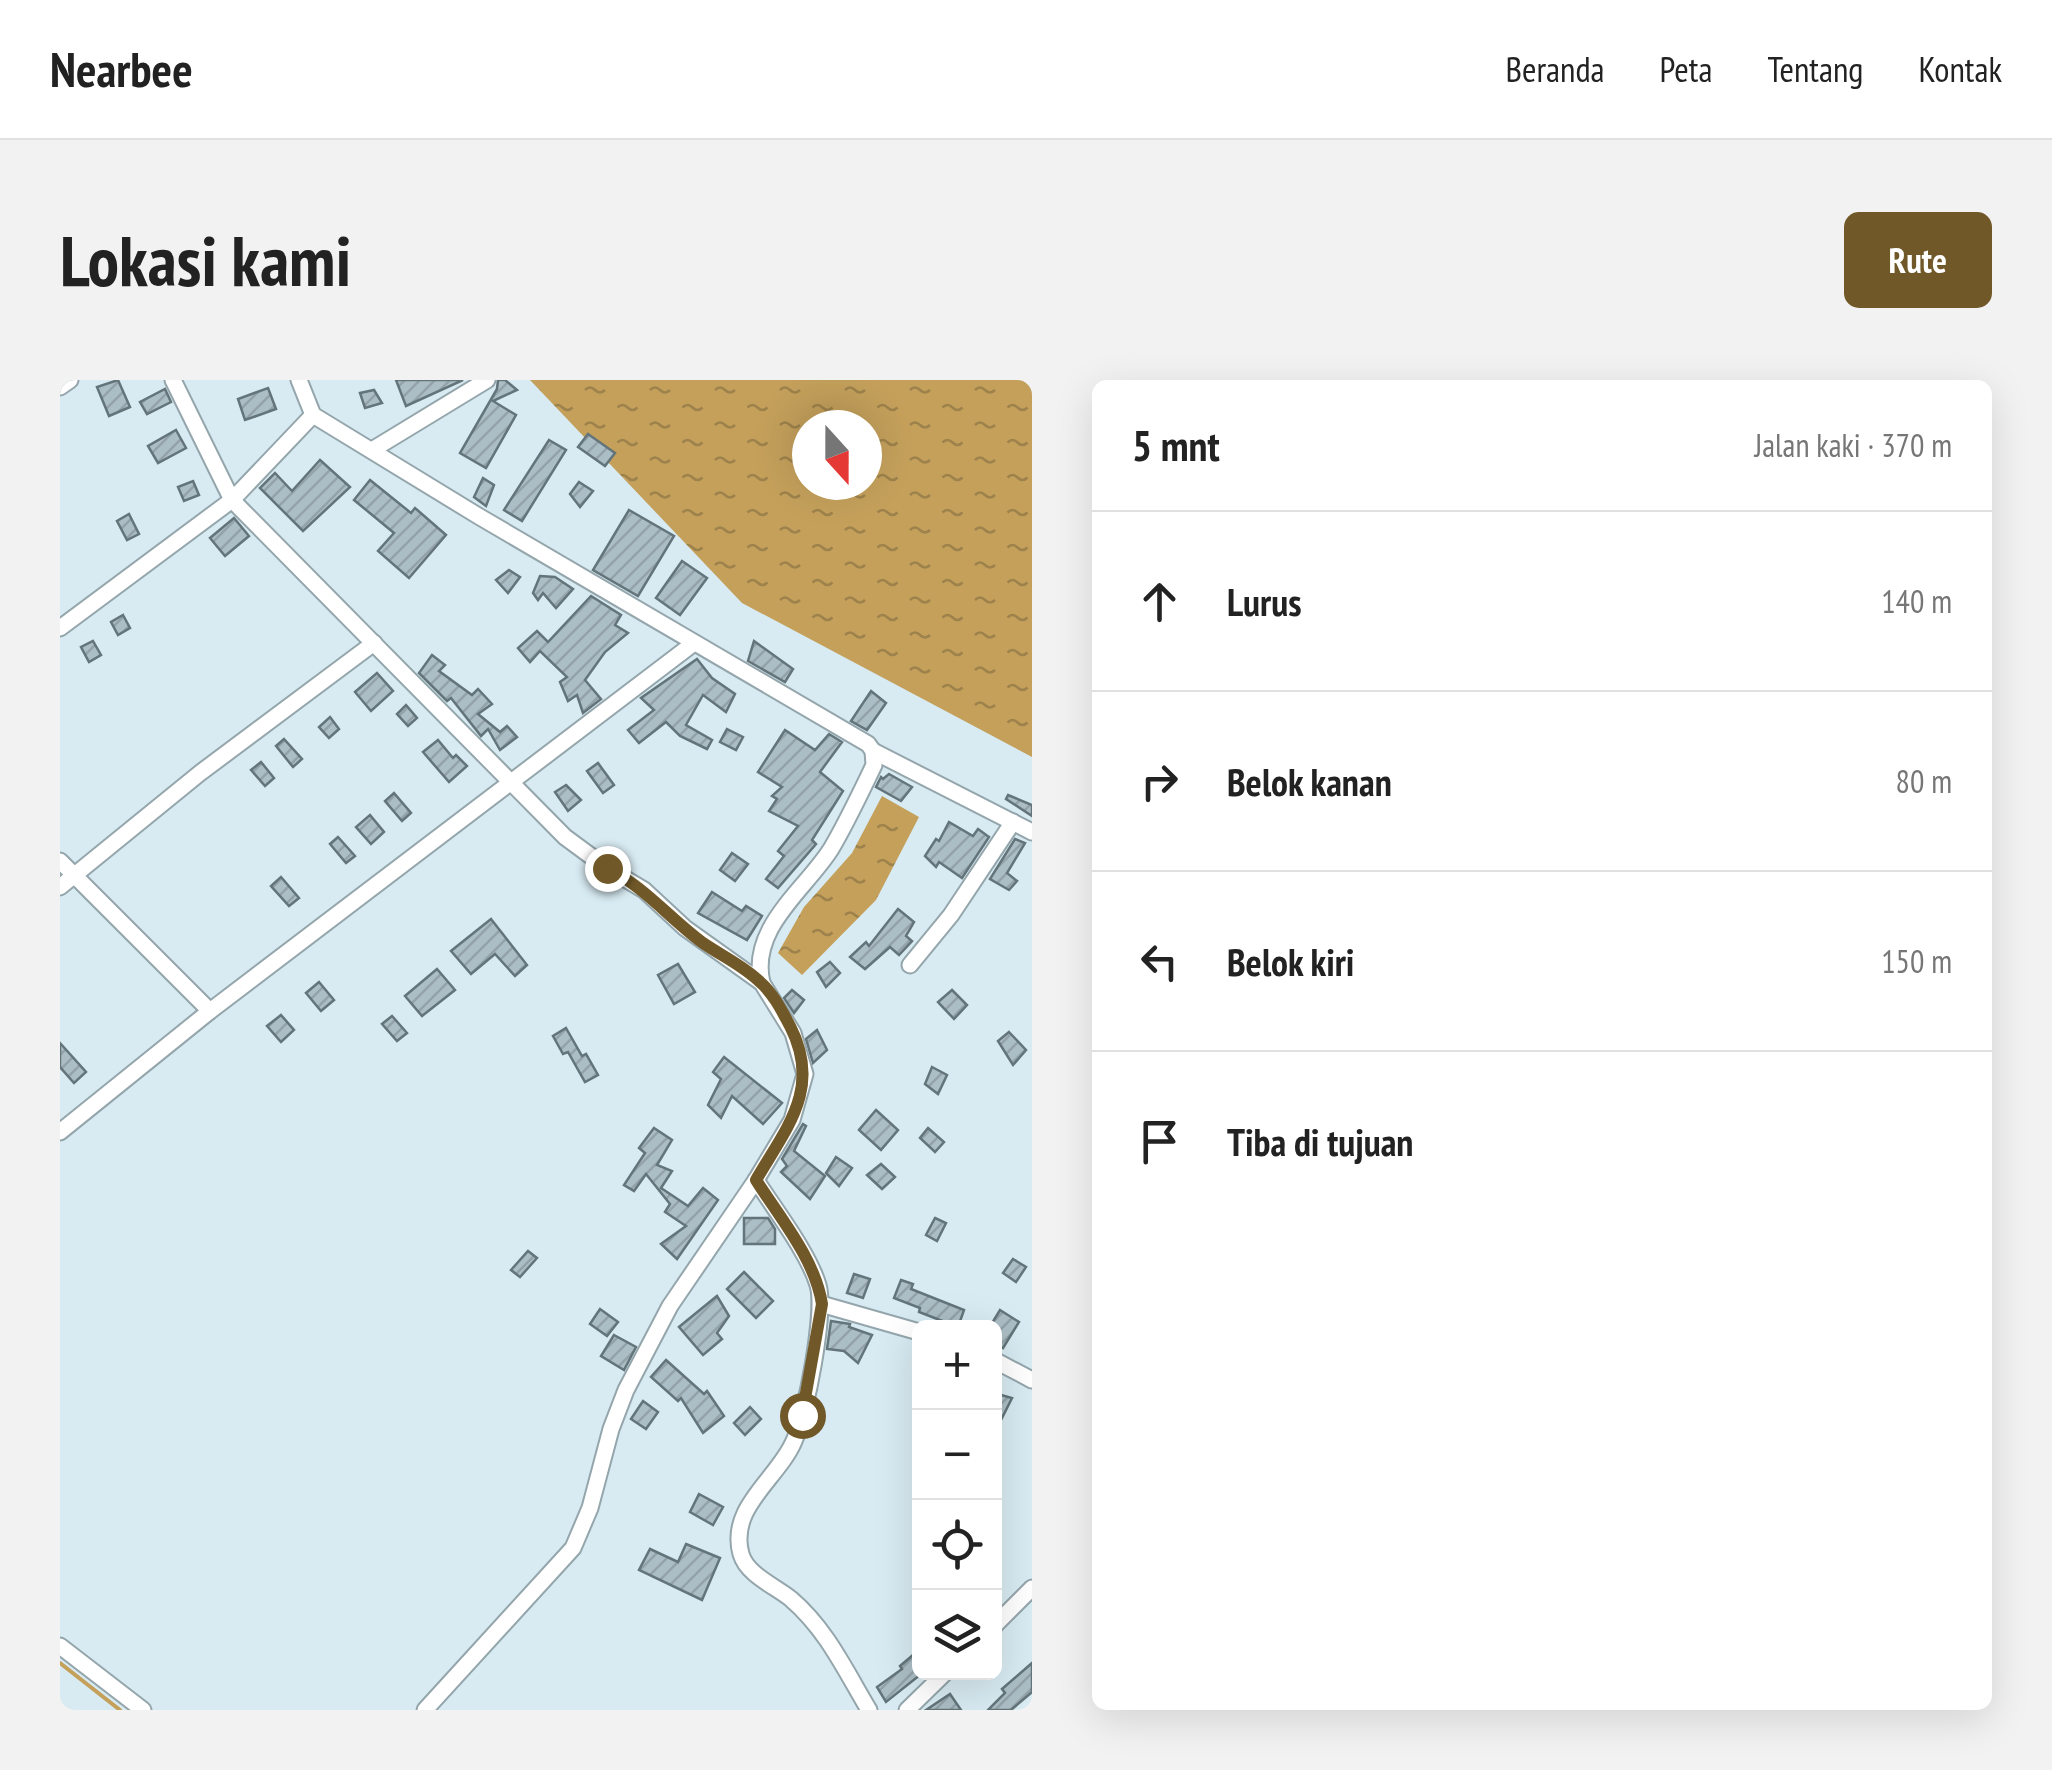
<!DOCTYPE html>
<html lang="id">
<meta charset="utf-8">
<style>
:root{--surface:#fff;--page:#f2f2f2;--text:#222;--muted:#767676;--line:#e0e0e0;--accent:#705828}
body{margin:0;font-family:"PT Sans Narrow",sans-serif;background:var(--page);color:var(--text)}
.controls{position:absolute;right:30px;bottom:30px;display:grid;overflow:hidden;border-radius:15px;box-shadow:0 10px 40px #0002}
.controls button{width:90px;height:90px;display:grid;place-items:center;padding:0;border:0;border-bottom:2px solid var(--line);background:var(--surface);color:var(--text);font:50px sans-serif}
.compass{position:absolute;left:732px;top:30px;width:90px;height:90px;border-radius:50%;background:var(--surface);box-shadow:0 10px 40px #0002;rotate:159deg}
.stop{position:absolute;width:30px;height:30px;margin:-22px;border:8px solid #705828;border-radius:50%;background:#fff}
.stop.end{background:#705828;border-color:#fff;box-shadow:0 2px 10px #0008}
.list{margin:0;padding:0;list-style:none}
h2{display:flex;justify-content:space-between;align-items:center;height:130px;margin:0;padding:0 40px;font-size:42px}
h2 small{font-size:32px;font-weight:400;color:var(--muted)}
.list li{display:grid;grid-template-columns:65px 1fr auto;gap:30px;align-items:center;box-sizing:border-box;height:180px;padding:0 40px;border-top:2px solid var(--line)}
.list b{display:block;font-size:38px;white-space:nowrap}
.list em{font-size:32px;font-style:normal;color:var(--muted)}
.icon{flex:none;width:55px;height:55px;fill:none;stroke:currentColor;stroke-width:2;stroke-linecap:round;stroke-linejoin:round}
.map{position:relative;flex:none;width:972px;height:1330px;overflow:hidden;border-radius:15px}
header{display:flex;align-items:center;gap:60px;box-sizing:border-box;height:140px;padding:0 50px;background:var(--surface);border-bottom:2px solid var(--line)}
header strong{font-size:48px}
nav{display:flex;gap:55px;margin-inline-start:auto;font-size:35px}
.intro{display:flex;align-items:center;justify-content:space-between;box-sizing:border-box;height:240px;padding:0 60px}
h1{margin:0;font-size:70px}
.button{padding:25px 45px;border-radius:15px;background:var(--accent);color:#fff;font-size:35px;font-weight:700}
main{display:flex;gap:60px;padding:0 60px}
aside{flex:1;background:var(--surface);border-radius:15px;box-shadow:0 10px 40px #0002}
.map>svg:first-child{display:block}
.water{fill:url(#water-ripples);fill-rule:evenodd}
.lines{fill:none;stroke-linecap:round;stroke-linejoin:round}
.stream{stroke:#c4a05b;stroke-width:4}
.building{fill:url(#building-hatch);stroke:#63757a;stroke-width:2.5}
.minor-casing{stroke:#94a6ac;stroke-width:19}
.minor{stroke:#fff;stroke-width:15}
.route{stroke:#705828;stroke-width:12}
</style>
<header>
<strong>Nearbee</strong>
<nav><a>Beranda</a><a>Peta</a><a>Tentang</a><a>Kontak</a></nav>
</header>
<div class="intro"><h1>Lokasi kami</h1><a class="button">Rute</a></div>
<main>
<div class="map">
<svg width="972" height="1330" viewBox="0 0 972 1330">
<defs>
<pattern id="water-ripples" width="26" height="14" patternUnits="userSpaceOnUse" patternTransform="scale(2.5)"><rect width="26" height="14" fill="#c4a05b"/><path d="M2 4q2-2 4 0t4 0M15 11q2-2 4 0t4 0" fill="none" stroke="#9e824b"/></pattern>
<pattern id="building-hatch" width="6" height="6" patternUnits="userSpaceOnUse" patternTransform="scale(2.5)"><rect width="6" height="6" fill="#acbec5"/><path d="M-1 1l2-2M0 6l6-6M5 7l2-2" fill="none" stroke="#93a3a9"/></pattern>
</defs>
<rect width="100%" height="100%" fill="#d8ebf2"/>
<g class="water">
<path d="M470,0h502v377l-290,-154zM747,45h60v60h-60z"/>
<polygon points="822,416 859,437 816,520 742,595 718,573 744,527 792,473"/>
</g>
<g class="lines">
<polyline class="stream" points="0,1283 60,1330"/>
</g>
<g class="building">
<polygon points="58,0 70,27 49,36 37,7"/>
<polygon points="336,0 403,0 346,26"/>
<polygon points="438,0 445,0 457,10 433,21 456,35 426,88 400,73 437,9"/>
<polygon points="208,8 216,29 185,40 178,19"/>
<polygon points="105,9 111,22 87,34 80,22"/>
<polygon points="314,10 322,23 305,28 300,13"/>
<polygon points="116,50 126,68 98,83 88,66"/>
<polygon points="528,54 555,73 545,86 518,67"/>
<polygon points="489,60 506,70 462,141 444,130"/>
<polygon points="260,80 290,107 243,151 200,108 215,93 232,111"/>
<polygon points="423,98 434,105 426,126 414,117"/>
<polygon points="310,100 351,133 355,128 386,155 349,198 318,171 334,153 294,120"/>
<polygon points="133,101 139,115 124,121 118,107"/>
<polygon points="519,102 533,111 520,127 510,114"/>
<polygon points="569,130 614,156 578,216 533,190"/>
<polygon points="69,134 79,154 67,160 57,141"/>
<polygon points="174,138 189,156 165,176 150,158"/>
<polygon points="622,181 647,198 620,235 596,218"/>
<polygon points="449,190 460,197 448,213 436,200"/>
<polygon points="480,196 495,197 513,209 496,228 483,213 478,220 473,213"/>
<polygon points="531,216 561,235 555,245 568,253 545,272 525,300 541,319 523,333 517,315 508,321 500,302 507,297 480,271 470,282 458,268 477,251 488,262"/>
<polygon points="63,235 70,248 58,255 51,242"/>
<polygon points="33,261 41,275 29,282 21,267"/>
<polygon points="694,261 733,289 725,302 688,281"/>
<polygon points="372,275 385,285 379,291 412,315 418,309 432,324 418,334 440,352 447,346 457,357 440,370 428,349 421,356 391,318 387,321 359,293"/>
<polygon points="637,279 652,298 675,314 666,332 643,315 626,345 652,360 647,369 620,356 606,342 579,363 568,350 594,330 581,318"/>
<polygon points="317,293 333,311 311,331 295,312"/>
<polygon points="811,311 826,323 807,350 791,341"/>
<polygon points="346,325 357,338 348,346 337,334"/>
<polygon points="270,337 279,349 269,358 259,347"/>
<polygon points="667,349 683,357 676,370 660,362"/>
<polygon points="725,350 755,370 769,354 782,362 760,392 783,411 752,460 756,464 718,508 706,499 724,476 718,471 738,446 709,431 717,419 712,416 722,407 698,392"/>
<polygon points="224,359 242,379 233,387 216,366"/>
<polygon points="378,360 393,378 396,375 407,386 389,402 363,372"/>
<polygon points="201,382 214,398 205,406 191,390"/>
<polygon points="538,383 554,405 543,413 527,391"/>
<polygon points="829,394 852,407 841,421 816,407 821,397 823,399"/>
<polygon points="506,405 521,420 508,431 495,412"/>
<polygon points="334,413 351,433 342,441 325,421"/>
<polygon points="948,415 972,425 972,436 946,419"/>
<polygon points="310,435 324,452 311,464 296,447"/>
<polygon points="889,442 913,456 918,449 929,457 902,498 879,482 876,487 865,476 876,459 879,461"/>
<polygon points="278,457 295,476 286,483 270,464"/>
<polygon points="955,459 965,463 947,493 957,501 949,510 930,499"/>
<polygon points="672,473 688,484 675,501 660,490"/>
<polygon points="221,497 239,518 229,526 211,506"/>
<polygon points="652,512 682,531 686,526 702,536 687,560 638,533"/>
<polygon points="838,529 854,542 846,556 852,561 839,575 830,567 805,589 790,577 806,562 809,566"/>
<polygon points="431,539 467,585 455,596 435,574 411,594 391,571"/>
<polygon points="770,582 780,593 766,607 757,592"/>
<polygon points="618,584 635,612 614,624 598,595"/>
<polygon points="377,589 395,610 362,636 345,616"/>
<polygon points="259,602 274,620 261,631 246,613"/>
<polygon points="732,610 744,620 734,633 724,618"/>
<polygon points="892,610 907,625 894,639 878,622"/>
<polygon points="221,635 234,650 221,662 207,646"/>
<polygon points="332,636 347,653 337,661 322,644"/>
<polygon points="506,648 522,676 526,674 538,695 525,702 508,672 503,674 493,656"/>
<polygon points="757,650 767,670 753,683 746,659"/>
<polygon points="949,652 966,670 953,685 938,661"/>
<polygon points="0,663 26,692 14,703 0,687"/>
<polygon points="664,677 722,723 703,744 672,716 661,738 648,725 661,699 653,692"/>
<polygon points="872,687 887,695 878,714 865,704"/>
<polygon points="816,730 838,750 821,770 799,750"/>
<polygon points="743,744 746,746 734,771 765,796 750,819 721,792 727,786 722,779"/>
<polygon points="594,748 612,760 597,785 612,791 601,808 628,826 643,808 658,820 617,879 601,864 626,846 605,832 610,824 586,794 574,811 564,805 585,773 579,768"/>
<polygon points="868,748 884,762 875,772 860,758"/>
<polygon points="776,777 792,788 779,806 766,793"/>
<polygon points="821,784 835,797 822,809 807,795"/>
<polygon points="684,838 708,838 715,849 715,864 684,864"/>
<polygon points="875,838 886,843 877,861 866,855"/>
<polygon points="468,871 477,878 460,897 451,890"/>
<polygon points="953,879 966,887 956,902 943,893"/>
<polygon points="684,892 713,921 696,938 667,909"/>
<polygon points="794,894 810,899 803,918 787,913"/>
<polygon points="841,900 853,904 851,909 904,930 898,947 859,932 860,928 834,918"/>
<polygon points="657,916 669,936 657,953 662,959 643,975 619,947"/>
<polygon points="540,929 558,942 547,956 530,944"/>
<polygon points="940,930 959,942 943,968 934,963 934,948 929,948"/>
<polygon points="771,941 790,944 789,947 812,955 798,983 784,971 767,969"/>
<polygon points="554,955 576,967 564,990 541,976"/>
<polygon points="606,980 644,1014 647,1011 664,1036 643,1053 621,1018 618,1021 591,997"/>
<polygon points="934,1013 952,1018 934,1054"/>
<polygon points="583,1021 598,1032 586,1049 571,1039"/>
<polygon points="690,1027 701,1039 685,1055 674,1043"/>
<polygon points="639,1114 663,1127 653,1145 630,1132"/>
<polygon points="626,1164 660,1178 642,1220 579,1190 590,1169 618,1182"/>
<polygon points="860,1269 860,1295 826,1322 817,1307 842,1289 840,1286"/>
<polygon points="972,1283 972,1312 951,1330 928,1330 945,1313 942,1309"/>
<polygon points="890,1314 901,1330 866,1330"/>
</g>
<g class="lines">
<g class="minor-casing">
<g id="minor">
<polyline points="113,0 172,120 505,457 547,488 584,510 625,548 702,603 733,653 745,694 732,740 696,800 610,926 566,1010 551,1049 530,1128 513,1168 365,1330"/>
<path d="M239,0l14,35 167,102 388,227 5,7 1,14c-14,29 -27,57 -43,84 -26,41 -82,79 -69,134"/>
<polyline points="0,7 10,0"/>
<polyline points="312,70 427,0"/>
<polyline points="0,248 172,120 253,35"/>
<polyline points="813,371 972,452"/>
<polyline points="0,481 150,631"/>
<polyline points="0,507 140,393 314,263"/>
<polyline points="850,585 891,535 953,442"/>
<polyline points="0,752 150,631 634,263"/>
<path d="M696,800c19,30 52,72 62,105 8,26 -12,130 -24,156 -16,38 -66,66 -53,113 6,21 34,32 50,45 36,31 54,71 78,111"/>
<polyline points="761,924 859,952"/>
<polyline points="934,980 972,1000"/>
<polyline points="934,1246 972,1208"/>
<polyline points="0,1266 83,1330"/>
<polyline points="847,1330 886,1292"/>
</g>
</g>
<use href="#minor" class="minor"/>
</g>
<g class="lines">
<path class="route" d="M547,488c38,19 62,50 96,75 19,13 41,23 57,39 13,11 22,29 30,44 32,62 -3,101 -34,154 24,38 59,79 66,124l-20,111"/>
</g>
</svg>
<div class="controls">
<button>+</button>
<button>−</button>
<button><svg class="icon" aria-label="locate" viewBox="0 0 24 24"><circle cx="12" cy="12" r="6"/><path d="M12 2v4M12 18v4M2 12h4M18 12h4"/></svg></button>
<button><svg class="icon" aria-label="layers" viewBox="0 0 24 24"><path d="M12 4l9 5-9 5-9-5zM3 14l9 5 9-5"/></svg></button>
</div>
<svg class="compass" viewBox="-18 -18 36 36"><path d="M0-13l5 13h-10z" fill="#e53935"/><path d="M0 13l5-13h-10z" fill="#767676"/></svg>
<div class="stop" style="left:742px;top:1035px"></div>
<div class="stop end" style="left:547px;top:488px"></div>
</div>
<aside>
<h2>5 mnt<small>Jalan kaki · 370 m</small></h2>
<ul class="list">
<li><svg class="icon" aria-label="ahead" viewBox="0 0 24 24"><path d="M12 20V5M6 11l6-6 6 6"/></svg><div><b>Lurus</b></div><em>140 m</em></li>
<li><svg class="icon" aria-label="right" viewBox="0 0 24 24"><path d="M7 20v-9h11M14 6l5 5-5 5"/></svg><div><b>Belok kanan</b></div><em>80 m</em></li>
<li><svg class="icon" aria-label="left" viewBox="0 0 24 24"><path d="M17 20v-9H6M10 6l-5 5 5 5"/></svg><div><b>Belok kiri</b></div><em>150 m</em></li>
<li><svg class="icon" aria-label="arrive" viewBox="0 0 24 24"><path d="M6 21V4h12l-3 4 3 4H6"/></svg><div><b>Tiba di tujuan</b></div></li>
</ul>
</aside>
</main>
